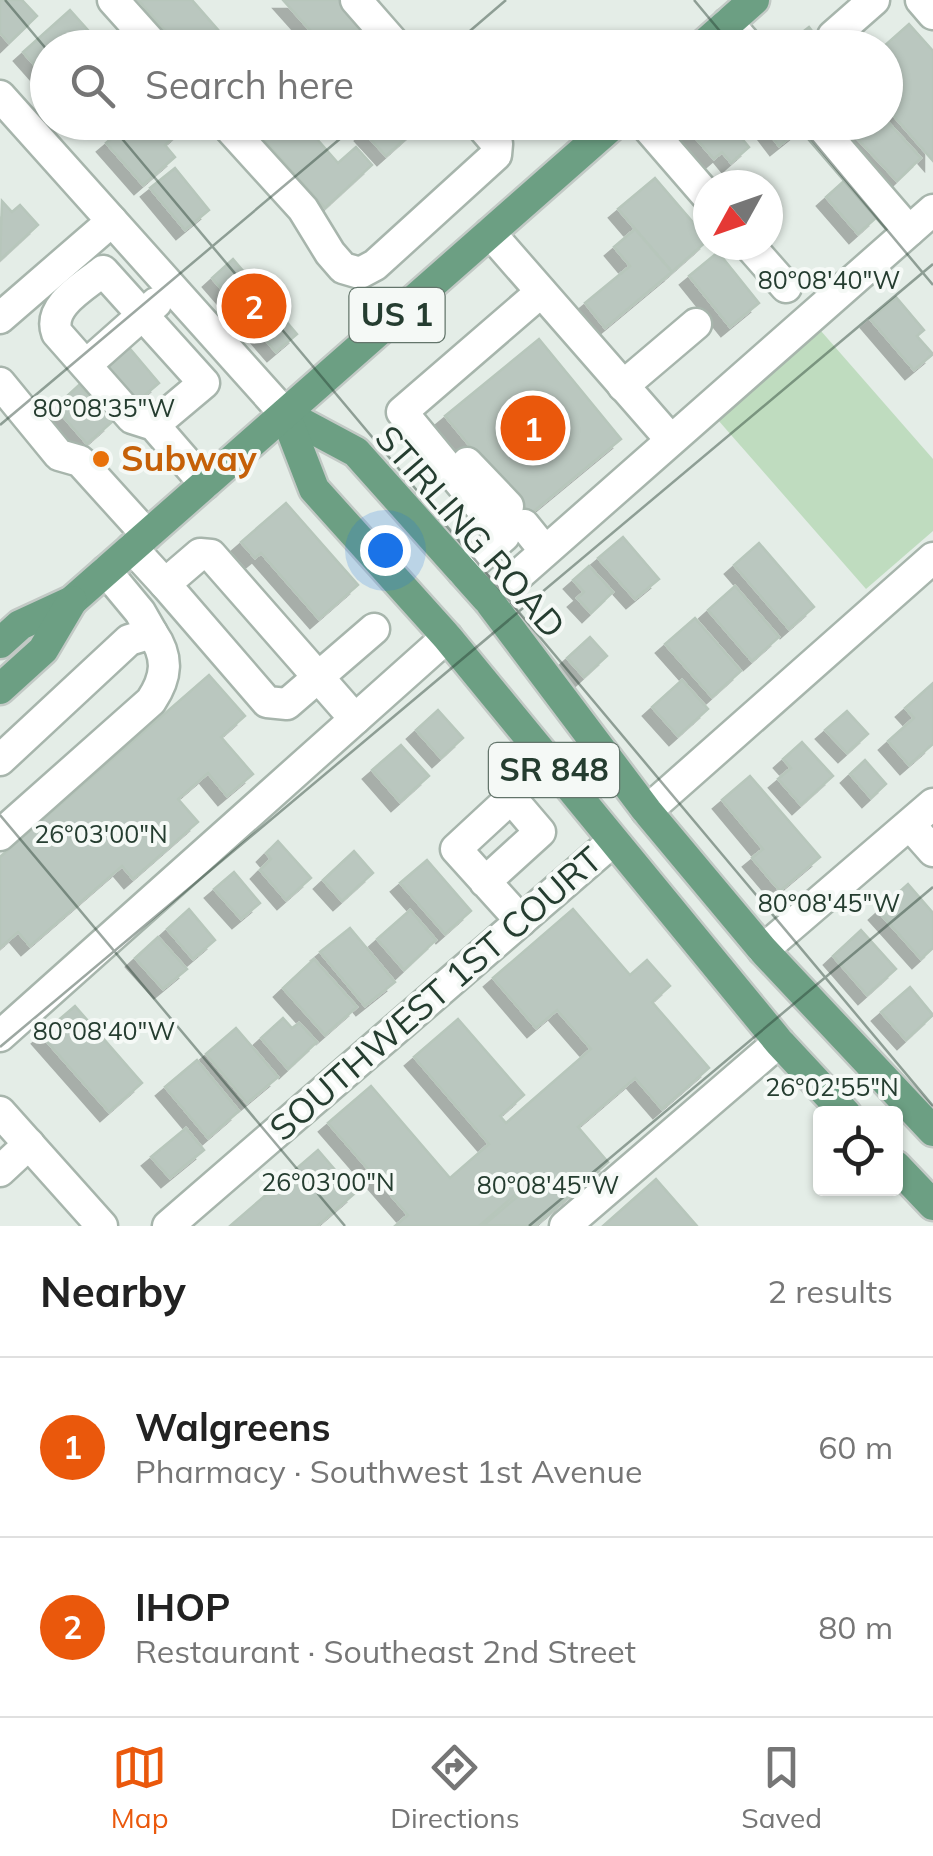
<!DOCTYPE html>
<meta charset="utf-8">
<style>
:root{--surface:#fff;--page:#f6f6f6;--text:#222;--muted:#767676;--line:#e0e0e0;--accent:#ea580c}
body{margin:0;font-family:Mulish,sans-serif;background:var(--page);color:var(--text)}
.controls{position:absolute;right:30px;bottom:30px;display:grid;overflow:hidden;border-radius:10px;box-shadow:0 2px 8px #0004}
.controls button{width:90px;height:90px;display:grid;place-items:center;padding:0;border:0;border-bottom:2px solid var(--line);background:var(--surface);color:var(--text);font:50px sans-serif}
.compass{position:absolute;left:693px;top:170px;width:90px;height:90px;border-radius:50%;background:var(--surface);box-shadow:0 2px 8px #0004;rotate:230deg}
.you{position:absolute;left:385px;top:550px;width:35px;height:35px;margin:-25px;border:8px solid #fff;border-radius:50%;background:#1a73e8;box-shadow:0 0 0 15px #1a73e833}
.badge{display:grid;place-items:center;width:65px;height:65px;border-radius:50%;background:var(--accent);color:#fff;font-size:32px;font-weight:700}
.pin{position:absolute;translate:-50% -50%;border:5px solid #fff;box-shadow:0 2px 10px #0006}
.list{margin:0;padding:0;list-style:none}
h2{display:flex;justify-content:space-between;align-items:center;height:130px;margin:0;padding:0 40px;font-size:42px}
h2 small{font-size:32px;font-weight:400;color:var(--muted)}
.list li{display:grid;grid-template-columns:65px 1fr auto;gap:30px;align-items:center;box-sizing:border-box;height:180px;padding:0 40px;border-top:2px solid var(--line)}
.list b{display:block;font-size:38px;white-space:nowrap}
.list p{margin:0;font-size:32px;white-space:nowrap;color:var(--muted)}
.list em{font-size:32px;font-style:normal;color:var(--muted)}
.icon{flex:none;width:55px;height:55px;fill:none;stroke:currentColor;stroke-width:2;stroke-linecap:round;stroke-linejoin:round}
.map{position:relative;flex:none;width:933px;height:1226px;overflow:hidden}
.search{position:absolute;background:var(--surface);box-shadow:0 2px 8px #0004;left:30px;right:30px;top:30px;height:110px;display:flex;align-items:center;gap:25px;box-sizing:border-box;padding:0 35px;border-radius:55px;color:var(--muted);font-size:38px}
.sheet{height:490px;background:var(--surface)}
nav{display:flex;justify-content:space-around;align-items:center;box-sizing:border-box;height:140px;border-top:2px solid var(--line);background:var(--surface);font-size:28px;color:var(--muted)}
nav a{display:grid;justify-items:center;gap:5px}
nav .on{color:var(--accent)}
.map>svg:first-child{display:block}
.green{fill:#bfdcbf}
.building{fill:#bac7bf;stroke:#b7c6bb;stroke-width:2.5;filter:url(#shadow)}
.lines{fill:none;stroke-linecap:round;stroke-linejoin:round}
.minor-casing{stroke:#a7b5ac;stroke-width:35}
.major-casing{stroke:#c2c9c5;stroke-width:35}
.minor{stroke:#fff;stroke-width:30}
.major{stroke:#6c9f83;stroke-width:30}
.ticks{fill:none;stroke:#253d30;stroke-width:2.5;stroke-opacity:0.45}
.food-dot{fill:#e8710a;stroke:#f5f9f6;stroke-width:4}
.labels{text-anchor:middle;stroke-width:8;stroke-linejoin:round;paint-order:stroke}
.shield{fill:#f5f9f6;stroke:#63756b;stroke-width:2.5}
.shield-label{font-size:32px;font-weight:bold;fill:#253d30}
.food-label{font-size:35px;font-weight:bold;fill:#c56008;stroke:#f5f9f6;text-anchor:start}
.street-label{font-size:35px;fill:#253d30;stroke:#f5f9f6}
.ticks-label{font-size:25px;text-anchor:middle;fill:#253d30;stroke:#f5f9f6;stroke-width:8;stroke-linejoin:round;paint-order:stroke}
</style>
<div class="map">
<svg width="933" height="1226" viewBox="0 0 933 1226">
<defs>
<filter id="shadow"><feDropShadow dx="-9" dy="9" stdDeviation="0" flood-color="#0004"/></filter>
</defs>
<rect width="100%" height="100%" fill="#e4ede7"/>
<polygon class="green" points="821,331 933,459 933,531 866,589 718,420"/>
<g class="building">
<polygon points="0,0 22,0 37,16 9,43 0,33"/>
<polygon points="138,0 192,0 234,48 181,48"/>
<polygon points="283,0 341,0 384,48 326,48"/>
<polygon points="70,10 104,48 48,48 46,78 23,52"/>
<polygon points="909,24 933,51 933,161 886,107 886,48 882,48"/>
<polygon points="809,27 825,48 788,48 786,45"/>
<polygon points="886,120 921,158 897,181 851,132 861,122 886,122"/>
<polygon points="131,122 177,122 183,129 165,145 175,157 143,185 106,143"/>
<polygon points="248,122 302,122 338,163 356,147 372,165 325,208"/>
<polygon points="375,122 424,122 386,156 364,132"/>
<polygon points="691,122 728,122 749,147 731,163 722,152 714,159 686,127"/>
<polygon points="765,122 803,122 805,125 779,146 763,125"/>
<polygon points="175,168 209,210 185,230 150,188"/>
<polygon points="655,178 708,240 672,272 618,209"/>
<polygon points="845,180 877,217 858,234 826,197"/>
<polygon points="2,201 12,212 20,205 38,225 0,260"/>
<polygon points="635,229 672,272 605,328 585,303 630,266 614,247"/>
<polygon points="718,252 759,303 730,327 689,276"/>
<polygon points="233,259 297,334 276,352 212,278"/>
<polygon points="896,297 924,330 917,336 933,354 914,370 870,319"/>
<polygon points="539,339 621,439 528,516 445,416"/>
<polygon points="126,344 159,383 131,407 97,369"/>
<polygon points="79,385 112,422 87,444 55,407"/>
<polygon points="286,503 358,585 319,619 261,553 255,558 241,542"/>
<polygon points="623,537 659,579 635,599 598,558"/>
<polygon points="759,543 814,607 789,629 734,565"/>
<polygon points="589,566 613,592 591,613 577,598 584,592 573,580"/>
<polygon points="735,586 779,637 752,661 708,610"/>
<polygon points="695,618 741,671 712,697 665,644"/>
<polygon points="590,637 607,656 584,677 567,658"/>
<polygon points="209,675 245,716 221,737 253,774 227,796 208,773 178,799 198,822 133,879 122,866 30,946 18,932 0,948 0,857"/>
<polygon points="682,680 708,709 678,736 652,707"/>
<polygon points="933,683 933,744 909,765 888,741 914,718 905,708"/>
<polygon points="438,710 463,738 441,758 416,730"/>
<polygon points="847,711 868,734 847,753 825,730"/>
<polygon points="802,742 833,776 801,805 778,779 791,768 783,759"/>
<polygon points="401,745 429,776 400,802 372,770"/>
<polygon points="865,760 886,784 871,798 850,774"/>
<polygon points="750,776 820,857 780,891 752,858 763,849 722,800"/>
<polygon points="278,841 311,878 286,900 260,870 271,859 266,853"/>
<polygon points="354,851 373,873 342,901 323,880"/>
<polygon points="427,860 471,911 445,934 400,883"/>
<polygon points="234,872 260,903 241,919 214,889"/>
<polygon points="908,884 933,913 933,948 921,959 878,911"/>
<polygon points="189,909 215,940 193,959 167,929"/>
<polygon points="573,909 630,975 647,960 670,986 652,1002 709,1068 662,1109 635,1078 578,1127 608,1162 535,1226 484,1225 517,1197 515,1195 479,1226 395,1226 408,1215 328,1123 371,1086 450,1178 489,1144 414,1057 458,1019 524,1095 500,1116 506,1123 591,1049 557,1010 536,1028 493,978"/>
<polygon points="410,910 436,940 404,970 377,939"/>
<polygon points="350,928 395,982 365,1006 320,952"/>
<polygon points="861,930 896,969 867,995 833,956"/>
<polygon points="158,937 187,969 163,989 135,958"/>
<polygon points="314,959 357,1007 325,1035 283,988"/>
<polygon points="910,987 933,1015 906,1040 881,1012"/>
<polygon points="75,1006 142,1083 109,1112 41,1035"/>
<polygon points="283,1018 292,1028 299,1023 317,1042 288,1069 261,1038"/>
<polygon points="236,1028 278,1077 247,1103 206,1054"/>
<polygon points="197,1060 239,1111 208,1138 165,1087"/>
<polygon points="186,1128 204,1150 170,1178 151,1157"/>
<polygon points="318,1150 355,1193 317,1226 230,1226"/>
<polygon points="656,1179 697,1226 603,1226"/>
</g>
<g class="lines">
<g class="minor-casing">
<g id="minor">
<polyline points="113,0 156,48"/>
<polyline points="356,0 398,48"/>
<polyline points="921,0 933,14"/>
<polyline points="728,23 750,48"/>
<polyline points="833,36 874,0"/>
<polyline points="0,96 285,414"/>
<polyline points="224,122 303,209 330,253 343,268 360,273 375,265 496,155 497,144 478,122"/>
<polyline points="643,122 708,197"/>
<polyline points="815,122 909,231"/>
<polyline points="490,233 671,440"/>
<polyline points="749,245 786,287"/>
<polyline points="0,318 112,221"/>
<polyline points="86,365 156,303"/>
<polyline points="0,383 59,455 80,461 147,535"/>
<polyline points="623,386 696,324"/>
<path d="M154,425l50,-42 -101,-112c-18,15 -56,35 -46,62l75,85 22,7 51,59"/>
<polyline points="467,463 508,506"/>
<polyline points="524,525 545,551"/>
<polyline points="132,548 165,584 200,554 211,555 355,719"/>
<polyline points="106,571 140,612 152,633"/>
<polyline points="463,572 504,536 402,412 541,292"/>
<polyline points="165,584 267,702 287,704 374,629"/>
<polyline points="489,601 933,210"/>
<path d="M0,760l129,-120 23,-7c17,24 15,44 -1,68l-151,134"/>
<polyline points="647,811 933,558"/>
<polyline points="910,825 933,851"/>
<polyline points="485,882 540,832 511,798 456,849 521,921"/>
<polyline points="763,950 933,804"/>
<polyline points="0,1036 447,637"/>
<polyline points="0,1112 102,1226"/>
<polyline points="0,1171 29,1144"/>
<polyline points="168,1226 612,842"/>
<polyline points="565,1226 779,1042"/>
</g>
</g>
<g class="major-casing">
<g id="major">
<polyline points="700,48 754,0"/>
<polyline points="285,414 356,452 489,601 647,811 763,950 933,1131"/>
<polyline points="285,414 314,489 447,637 779,1042 846,1114"/>
<polyline points="0,643 20,625 72,601 616,122"/>
<polyline points="0,689 43,650 72,601"/>
<polyline points="896,1166 933,1205"/>
</g>
</g>
<use href="#minor" class="minor"/>
<use href="#major" class="major"/>
</g>
<path class="ticks" d="M5,0l43,51M694,0l40,48M450,48l56,-48M108,122l825,984M797,122l136,163M0,425l360,-303M0,815l345,411M0,1047l933,-783M529,1226l404,-339"/>
<circle class="food-dot" cx="101" cy="459" r="10"/>
<g class="labels">
<g class="shield">
<rect x="349.5" y="288" width="95" height="54" rx="8"/>
<rect x="489" y="743" width="130" height="54" rx="8"/>
</g>
<g class="shield-label">
<text x="397" y="326">US 1</text>
<text x="554" y="781">SR 848</text>
</g>
<g class="food-label">
<text x="121" y="471">Subway</text>
</g>
<g class="street-label">
<text transform="translate(470 532) rotate(49)" y="12">STIRLING ROAD</text>
<text transform="translate(436 994) rotate(-41)" y="12">SOUTHWEST 1ST COURT</text>
</g>
</g>
<g class="ticks-label">
<text x="829" y="289">80°08'40"W</text>
<text x="104" y="417">80°08'35"W</text>
<text x="101" y="843">26°03'00"N</text>
<text x="829" y="912">80°08'45"W</text>
<text x="104" y="1040">80°08'40"W</text>
<text x="832" y="1096">26°02'55"N</text>
<text x="328" y="1191">26°03'00"N</text>
<text x="548" y="1194">80°08'45"W</text>
</g>
</svg>
<div class="controls">
<button><svg class="icon" aria-label="locate" viewBox="0 0 24 24"><circle cx="12" cy="12" r="6"/><path d="M12 2v4M12 18v4M2 12h4M18 12h4"/></svg></button>
</div>
<svg class="compass" viewBox="-18 -18 36 36"><path d="M0-13l5 13h-10z" fill="#e53935"/><path d="M0 13l5-13h-10z" fill="#767676"/></svg>
<div class="you"></div>
<div class="pin badge" style="left:533px;top:428px">1</div>
<div class="pin badge" style="left:254px;top:306px">2</div>
<div class="search"><svg class="icon" aria-label="search" viewBox="0 0 24 24"><circle cx="10" cy="10" r="6"/><path d="M15 15l6 6"/></svg>Search here</div>
</div>
<section class="sheet">
<h2>Nearby<small>2 results</small></h2>
<ul class="list">
<li><span class="badge">1</span><div><b>Walgreens</b><p>Pharmacy · Southwest 1st Avenue</p></div><em>60 m</em></li>
<li><span class="badge">2</span><div><b>IHOP</b><p>Restaurant · Southeast 2nd Street</p></div><em>80 m</em></li>
</ul>
</section>
<nav>
<a class="on"><svg class="icon" aria-label="map" viewBox="0 0 24 24"><path d="M3 6l6-2 6 2 6-2v14l-6 2-6-2-6 2zM9 4v14M15 6v14"/></svg>Map</a>
<a><svg class="icon" aria-label="directions" viewBox="0 0 24 24"><path d="M12 3l9 9-9 9-9-9zM9 14v-3h6M13 9l2 2-2 2"/></svg>Directions</a>
<a><svg class="icon" aria-label="saved" viewBox="0 0 24 24"><path d="M7 4h10v16l-5-4-5 4z"/></svg>Saved</a>
</nav>
